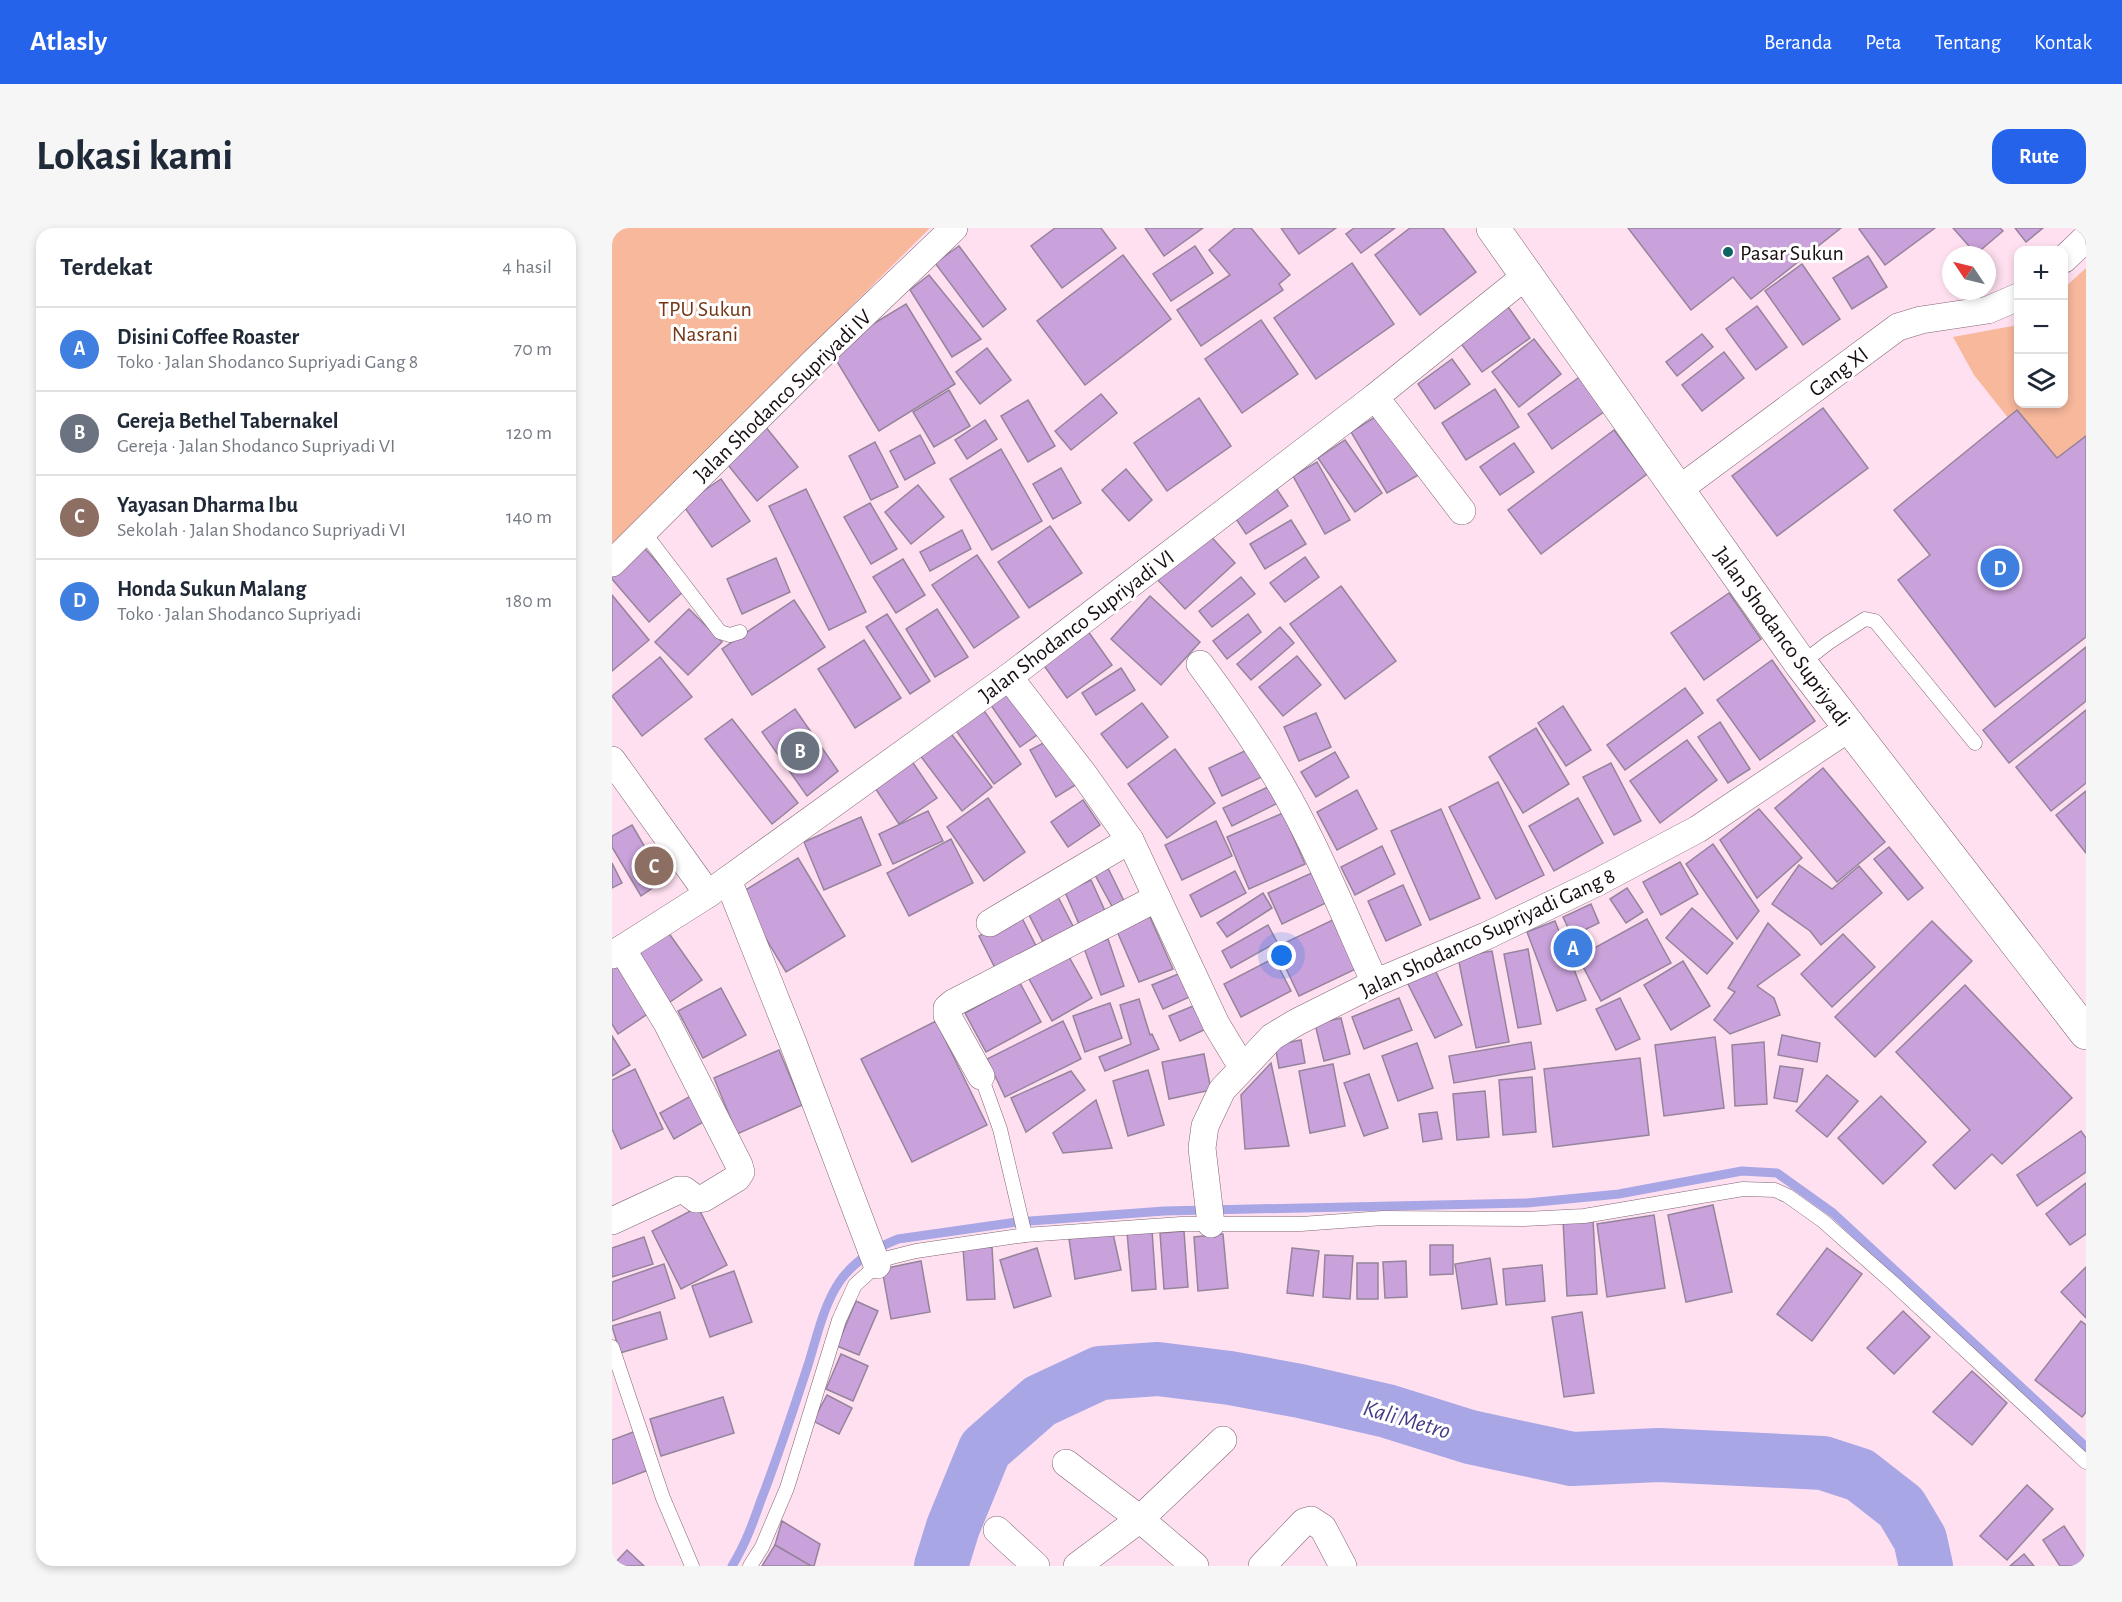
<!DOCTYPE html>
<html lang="id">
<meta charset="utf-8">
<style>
:root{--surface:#fff;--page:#f6f6f7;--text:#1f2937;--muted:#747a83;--line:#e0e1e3;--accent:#2563eb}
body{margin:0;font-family:"Alegreya Sans",sans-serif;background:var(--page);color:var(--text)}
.controls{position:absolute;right:18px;top:18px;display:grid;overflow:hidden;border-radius:12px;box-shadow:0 3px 9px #0003}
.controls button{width:54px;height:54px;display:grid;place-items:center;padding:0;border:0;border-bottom:2px solid var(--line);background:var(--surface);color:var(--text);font:30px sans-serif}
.compass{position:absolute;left:1330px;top:18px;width:54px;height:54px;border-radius:50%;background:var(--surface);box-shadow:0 3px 9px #0003;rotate:305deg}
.you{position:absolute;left:670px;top:728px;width:21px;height:21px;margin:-15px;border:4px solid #fff;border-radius:50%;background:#1a73e8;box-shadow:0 0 0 9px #1a73e833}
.badge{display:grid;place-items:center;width:39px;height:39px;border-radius:50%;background:var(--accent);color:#fff;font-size:20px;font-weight:700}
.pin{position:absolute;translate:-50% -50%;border:3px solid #fff;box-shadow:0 2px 6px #0006}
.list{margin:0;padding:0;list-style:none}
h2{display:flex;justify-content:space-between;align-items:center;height:78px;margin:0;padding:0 24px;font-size:26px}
h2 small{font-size:20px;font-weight:400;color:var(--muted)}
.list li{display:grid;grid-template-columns:39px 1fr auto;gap:18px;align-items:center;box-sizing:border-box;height:84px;padding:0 24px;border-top:2px solid var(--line)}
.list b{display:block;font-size:22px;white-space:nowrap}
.list p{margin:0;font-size:20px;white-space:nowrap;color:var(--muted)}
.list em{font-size:20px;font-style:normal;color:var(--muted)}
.icon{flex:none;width:33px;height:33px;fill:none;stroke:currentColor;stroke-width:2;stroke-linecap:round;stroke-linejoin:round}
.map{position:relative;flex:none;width:1474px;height:1338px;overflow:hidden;border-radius:18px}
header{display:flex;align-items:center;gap:36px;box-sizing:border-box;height:84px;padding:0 30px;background:var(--accent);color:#fff}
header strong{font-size:28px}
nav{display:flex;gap:33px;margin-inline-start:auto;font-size:21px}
.intro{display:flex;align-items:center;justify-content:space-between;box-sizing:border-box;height:144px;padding:0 36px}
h1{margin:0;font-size:42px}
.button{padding:15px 27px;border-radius:18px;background:var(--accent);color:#fff;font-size:21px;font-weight:700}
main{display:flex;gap:36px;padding:0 36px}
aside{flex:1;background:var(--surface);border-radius:18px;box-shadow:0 3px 9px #0003}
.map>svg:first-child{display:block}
.green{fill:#f7b89c}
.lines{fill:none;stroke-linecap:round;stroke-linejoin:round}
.stream{stroke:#a8a6e5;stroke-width:9}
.river{stroke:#a8a6e5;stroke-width:54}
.building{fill:#caa2db;stroke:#95849c;stroke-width:1.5}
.lane-casing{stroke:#806573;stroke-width:15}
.street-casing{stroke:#806573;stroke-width:28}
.primary-casing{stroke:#806573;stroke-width:34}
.lane{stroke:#fff;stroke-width:14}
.street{stroke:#fff;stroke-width:27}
.primary{stroke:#fff;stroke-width:33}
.poi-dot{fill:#106263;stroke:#fff;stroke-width:2}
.labels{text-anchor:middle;stroke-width:6;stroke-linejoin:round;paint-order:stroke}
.poi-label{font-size:22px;fill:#170d12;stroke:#fff;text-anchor:start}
.park-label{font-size:22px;fill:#743717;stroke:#fff}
.street-label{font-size:22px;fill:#170d12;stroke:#fff}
.water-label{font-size:24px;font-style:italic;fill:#453b86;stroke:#fff}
</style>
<header>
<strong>Atlasly</strong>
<nav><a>Beranda</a><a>Peta</a><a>Tentang</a><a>Kontak</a></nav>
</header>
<div class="intro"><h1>Lokasi kami</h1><a class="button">Rute</a></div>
<main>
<aside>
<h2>Terdekat<small>4 hasil</small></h2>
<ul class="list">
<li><span class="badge" style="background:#3f7fe0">A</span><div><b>Disini Coffee Roaster</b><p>Toko · Jalan Shodanco Supriyadi Gang 8</p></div><em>70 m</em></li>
<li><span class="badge" style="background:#6b7280">B</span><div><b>Gereja Bethel Tabernakel</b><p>Gereja · Jalan Shodanco Supriyadi VI</p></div><em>120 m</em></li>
<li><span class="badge" style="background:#8d6e63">C</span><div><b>Yayasan Dharma Ibu</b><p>Sekolah · Jalan Shodanco Supriyadi VI</p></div><em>140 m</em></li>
<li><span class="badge" style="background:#3f7fe0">D</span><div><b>Honda Sukun Malang</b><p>Toko · Jalan Shodanco Supriyadi</p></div><em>180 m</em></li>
</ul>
</aside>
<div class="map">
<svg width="1474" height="1338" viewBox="0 0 1474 1338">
<rect width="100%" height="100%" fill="#ffe0f0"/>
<g class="green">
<polygon points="0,0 318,0 0,317"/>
<polygon points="1474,40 1474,228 1432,235 1362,147 1341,109 1406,97 1406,176 1452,176 1452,60"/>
</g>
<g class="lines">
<path class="stream" d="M120,1338c13,-21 21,-43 29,-66 18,-46 33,-92 48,-138 8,-26 15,-58 31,-81 15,-21 35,-33 58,-42l119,-17 147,-11 363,-8 92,-9 123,-23 35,2 56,40 253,234"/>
<polyline class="river" points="329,1338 341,1299 373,1221 428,1173 488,1145 546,1141 618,1150 688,1163 775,1183 858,1209 960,1231 1047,1227 1211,1235 1248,1247 1289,1279 1308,1311 1314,1338"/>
</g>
<g class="building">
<polygon points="443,0 489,0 504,20 450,60 419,18"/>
<polygon points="533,0 591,0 552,28"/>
<polygon points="623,0 639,0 678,47 667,56 671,62 589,118 565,82 618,47 597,22"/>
<polygon points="669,0 724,0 687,26"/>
<polygon points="742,0 783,0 749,25 734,6"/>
<polygon points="798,0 831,0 864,44 808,87 763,27"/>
<polygon points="1016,0 1229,0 1139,71 1121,49 1079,82"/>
<polygon points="1249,0 1323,0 1273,37 1247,1"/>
<polygon points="1341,0 1388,0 1391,3 1364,26"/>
<polygon points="1403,0 1431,0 1414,14"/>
<polygon points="347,18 394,81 371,99 323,35"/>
<polygon points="583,18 601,45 559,73 541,46"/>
<polygon points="511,27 559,91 473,157 425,93"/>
<polygon points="1256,28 1275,59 1240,81 1221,50"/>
<polygon points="740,35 782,96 704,151 662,90"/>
<polygon points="1190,36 1228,91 1191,117 1153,63"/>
<polygon points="317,47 369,111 340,129 298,62"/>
<polygon points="294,76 343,156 267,203 218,122"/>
<polygon points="894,76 918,110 870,144 845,110"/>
<polygon points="1145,78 1175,119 1144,142 1114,101"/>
<polygon points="649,92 686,146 630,185 593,131"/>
<polygon points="1090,106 1101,119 1065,148 1054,134"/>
<polygon points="922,111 949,146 907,179 880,144"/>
<polygon points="375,120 399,152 368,176 344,144"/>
<polygon points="1112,124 1132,150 1090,183 1070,157"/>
<polygon points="840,131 858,156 823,181 806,156"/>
<polygon points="969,148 993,183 940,221 916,186"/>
<polygon points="883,161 907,199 854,232 830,195"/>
<polygon points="337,162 358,198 322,219 301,184"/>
<polygon points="489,166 505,185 459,222 443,203"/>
<polygon points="587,170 619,218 555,263 522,215"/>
<polygon points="416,172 443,218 416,234 389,188"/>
<polygon points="1211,180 1256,240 1165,308 1120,248"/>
<polygon points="1405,182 1445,230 1474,208 1474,409 1383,479 1286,352 1318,327 1282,282"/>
<polygon points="771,184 808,246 775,265 739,204"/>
<polygon points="373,192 385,211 355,231 343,212"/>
<polygon points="153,198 186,239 145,273 112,232"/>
<polygon points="1002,202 1035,246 929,326 896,282"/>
<polygon points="308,207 323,235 293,252 278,223"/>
<polygon points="733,212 770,265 743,284 706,230"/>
<polygon points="263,214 286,259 259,272 237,228"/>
<polygon points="902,215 922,244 888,267 868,239"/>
<polygon points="389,221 430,293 380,322 338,251"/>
<polygon points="705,234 738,292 713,306 681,248"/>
<polygon points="449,240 469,275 441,291 421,256"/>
<polygon points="514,241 540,272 517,293 490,262"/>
<polygon points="109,251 138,293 100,319 71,277"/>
<polygon points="306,257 332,289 299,316 273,284"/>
<polygon points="662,257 676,278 634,306 620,285"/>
<polygon points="194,261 254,384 217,402 157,278"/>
<polygon points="258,275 285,321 259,336 232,289"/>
<polygon points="679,292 694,316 653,341 638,316"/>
<polygon points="438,298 470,345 417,380 386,334"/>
<polygon points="350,302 359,321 318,343 308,324"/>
<polygon points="595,304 623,335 573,381 545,351"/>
<polygon points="28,315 71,364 37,394 0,351 0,339"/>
<polygon points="365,327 407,389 362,420 320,357"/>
<polygon points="693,329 707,349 673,374 658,355"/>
<polygon points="164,330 178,364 130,386 115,351"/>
<polygon points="291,331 313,367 284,385 261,349"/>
<polygon points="629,349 643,366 600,399 587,383"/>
<polygon points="729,358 784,433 733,471 678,396"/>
<polygon points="1117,365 1149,411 1092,452 1059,405"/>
<polygon points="0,367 37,412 0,443"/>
<polygon points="538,368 588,414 549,457 499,411"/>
<polygon points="182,372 213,419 140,467 110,421"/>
<polygon points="77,381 110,414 76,447 43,414"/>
<polygon points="325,381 356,429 323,449 294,401"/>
<polygon points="275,386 318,453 298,466 254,399"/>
<polygon points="636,386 649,404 615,431 601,413"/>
<polygon points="473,399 500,437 455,470 428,432"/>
<polygon points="668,399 682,415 639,452 625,436"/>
<polygon points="252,412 289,470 243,500 206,441"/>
<polygon points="1474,419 1474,473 1397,535 1371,502"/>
<polygon points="685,428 709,457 671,488 647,459"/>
<polygon points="48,429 80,469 30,508 0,468"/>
<polygon points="1160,432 1203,493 1148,532 1105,472"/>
<polygon points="509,440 523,462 484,487 470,465"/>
<polygon points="398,457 432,502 408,519 376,473"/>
<polygon points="1073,460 1091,485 1013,542 995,517"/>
<polygon points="530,475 556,509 515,540 489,506"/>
<polygon points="368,477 409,536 382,556 340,497"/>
<polygon points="951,478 979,522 954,538 926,495"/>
<polygon points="183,481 226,543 195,568 150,504"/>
<polygon points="1474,482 1474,555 1439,583 1404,539"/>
<polygon points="704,485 719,519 687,533 672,499"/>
<polygon points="120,491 186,575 160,596 93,511"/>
<polygon points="1108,494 1138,541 1116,555 1086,509"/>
<polygon points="334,499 380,559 350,583 304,522"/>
<polygon points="924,500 957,556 911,585 877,529"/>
<polygon points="439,511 465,556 444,569 418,522"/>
<polygon points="1075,512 1105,552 1048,595 1018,553"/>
<polygon points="641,519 654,547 610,568 597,540"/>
<polygon points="563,521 603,575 555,610 516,556"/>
<polygon points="723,524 737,549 704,569 689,544"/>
<polygon points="297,529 325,570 287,596 259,554"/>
<polygon points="999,535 1029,593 1002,607 971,549"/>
<polygon points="1211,540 1273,614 1225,654 1163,580"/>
<polygon points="886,554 932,647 884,671 837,579"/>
<polygon points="658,558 666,575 620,598 611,580"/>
<polygon points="745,562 765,601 725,622 705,584"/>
<polygon points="1474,563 1474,625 1444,587"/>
<polygon points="376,570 413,624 372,653 335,599"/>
<polygon points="966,570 991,615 942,643 917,598"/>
<polygon points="471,572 488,597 456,619 439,594"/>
<polygon points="829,581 868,670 818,692 779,603"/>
<polygon points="1147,581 1190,630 1145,670 1108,612"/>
<polygon points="316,583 331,613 281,636 267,606"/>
<polygon points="671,585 693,636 637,661 615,609"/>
<polygon points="249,589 269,637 212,662 192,614"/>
<polygon points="604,593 620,628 570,652 553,617"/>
<polygon points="20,597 52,652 29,668 0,619 0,608"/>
<polygon points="339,611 361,655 297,688 275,645"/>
<polygon points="1101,616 1147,683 1125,711 1074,636"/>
<polygon points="770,618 783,646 743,667 729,639"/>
<polygon points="1277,619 1311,660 1296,672 1262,631"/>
<polygon points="186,630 233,708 174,744 127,666"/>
<polygon points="1068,634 1086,666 1049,687 1031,654"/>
<polygon points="0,635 10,655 0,660"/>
<polygon points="1187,637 1220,661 1247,638 1270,665 1209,717 1198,703 1160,676"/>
<polygon points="496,640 513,675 502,682 483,647"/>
<polygon points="623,643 634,665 589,689 578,667"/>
<polygon points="704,643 718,673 670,696 656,665"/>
<polygon points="479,652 493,683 467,696 453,664"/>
<polygon points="791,657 809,697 774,713 756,673"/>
<polygon points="1015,660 1031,684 1014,695 998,671"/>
<polygon points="651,665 660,680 615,709 605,695"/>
<polygon points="445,667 463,702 433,718 415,683"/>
<polygon points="979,676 987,695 960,708 951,689"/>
<polygon points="1080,680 1121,715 1095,746 1054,710"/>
<polygon points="408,686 425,720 384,742 367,708"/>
<polygon points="537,687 561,741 527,754 504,701"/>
<polygon points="725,690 748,739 687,768 664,719"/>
<polygon points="1035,691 1059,735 989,773 966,729"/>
<polygon points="943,693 974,772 945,783 915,704"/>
<polygon points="1320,693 1360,733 1263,829 1223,789"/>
<polygon points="1156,695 1188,727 1145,758 1162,770 1168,787 1118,806 1102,792 1123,764 1116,760"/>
<polygon points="656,697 665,714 619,740 610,723"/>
<polygon points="56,704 90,752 58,774 25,726"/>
<polygon points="1231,706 1263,739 1220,779 1189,746"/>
<polygon points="496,711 512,758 489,767 472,720"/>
<polygon points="916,721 929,796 906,800 892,726"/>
<polygon points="880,723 897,814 864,820 846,729"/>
<polygon points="456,727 480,770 440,793 416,749"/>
<polygon points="662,730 679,763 629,789 612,756"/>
<polygon points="1071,733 1098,778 1059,802 1032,757"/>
<polygon points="9,734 40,783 6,806 0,796 0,740"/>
<polygon points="822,740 850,797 823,810 795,754"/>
<polygon points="571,744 582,767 551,781 540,757"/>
<polygon points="408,755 429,794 374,824 353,785"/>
<polygon points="1353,757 1460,870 1390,936 1380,926 1343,961 1321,937 1358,902 1284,824"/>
<polygon points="109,760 134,807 91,830 66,783"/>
<polygon points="787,770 800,802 752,821 740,789"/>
<polygon points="1008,770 1028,811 1004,822 984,781"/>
<polygon points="527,771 538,807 540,806 547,821 493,843 487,829 519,816 508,777"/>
<polygon points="498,775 510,810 473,824 461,788"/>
<polygon points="586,776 596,800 568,813 557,788"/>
<polygon points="729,790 738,826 712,833 703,796"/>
<polygon points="324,793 375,897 300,934 249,831"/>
<polygon points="451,793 469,831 393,869 375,831"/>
<polygon points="1170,807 1208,815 1205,834 1166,827"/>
<polygon points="0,808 18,837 0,848"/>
<polygon points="1103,809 1112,880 1052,888 1043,817"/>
<polygon points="689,812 693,835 667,840 663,817"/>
<polygon points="919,814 923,841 842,855 837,828"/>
<polygon points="1152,814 1155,876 1123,878 1120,817"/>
<polygon points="805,815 821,860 786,873 770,828"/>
<polygon points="167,822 190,877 125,906 102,850"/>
<polygon points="592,826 599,862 557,871 550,834"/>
<polygon points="1028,830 1037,907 941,919 932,841"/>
<polygon points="659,835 677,918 633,921 629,867"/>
<polygon points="721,836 733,898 698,905 687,843"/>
<polygon points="1168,838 1191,841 1185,874 1162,870"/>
<polygon points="23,841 51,901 9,921 0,901 0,852"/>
<polygon points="536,842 552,897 516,908 501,853"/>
<polygon points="459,843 473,862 414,904 399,870"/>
<polygon points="757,846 776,900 752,908 732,855"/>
<polygon points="1215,847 1246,873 1215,909 1184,883"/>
<polygon points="920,849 924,904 891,907 887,852"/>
<polygon points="873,863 877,909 845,912 841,866"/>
<polygon points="86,864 100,889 62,911 48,885"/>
<polygon points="1269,868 1314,914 1271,956 1226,910"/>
<polygon points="484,872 500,920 451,925 441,905"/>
<polygon points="825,884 830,911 811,914 807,886"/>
<polygon points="1469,903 1474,910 1474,944 1425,978 1405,947"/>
<polygon points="1474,955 1474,1006 1458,1017 1434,986"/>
<polygon points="1101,977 1120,1064 1074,1074 1056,987"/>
<polygon points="86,979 115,1037 69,1061 40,1003"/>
<polygon points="1042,987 1053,1060 995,1069 985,996"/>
<polygon points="981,991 985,1066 955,1068 951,992"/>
<polygon points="500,1001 509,1042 463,1051 457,1011"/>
<polygon points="540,1002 544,1061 520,1063 515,1004"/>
<polygon points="572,1003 576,1059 552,1061 548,1005"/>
<polygon points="611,1006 616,1060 586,1063 582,1009"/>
<polygon points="32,1009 41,1036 0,1049 0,1020"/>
<polygon points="818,1017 841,1017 841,1046 818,1047"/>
<polygon points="380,1019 383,1071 355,1072 351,1020"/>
<polygon points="425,1020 439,1068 402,1080 388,1032"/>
<polygon points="680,1020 707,1023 701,1068 675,1065"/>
<polygon points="1215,1020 1250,1046 1200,1113 1165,1086"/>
<polygon points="713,1027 741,1028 738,1071 711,1069"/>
<polygon points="878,1030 885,1076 850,1081 843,1036"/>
<polygon points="309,1033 318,1084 279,1091 270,1041"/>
<polygon points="794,1033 795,1069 773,1070 771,1034"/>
<rect x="745" y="1035" width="21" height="36"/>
<polygon points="52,1036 63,1070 0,1093 0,1054"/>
<polygon points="930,1037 933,1073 894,1077 891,1041"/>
<polygon points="1474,1039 1474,1090 1449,1064"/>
<polygon points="122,1043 140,1094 98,1109 80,1058"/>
<polygon points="244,1073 266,1083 247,1127 225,1118"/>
<polygon points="1291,1083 1318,1109 1282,1146 1255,1120"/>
<polygon points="48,1084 55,1111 8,1125 0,1098"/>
<polygon points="970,1084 982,1165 952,1169 940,1089"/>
<polygon points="1469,1093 1474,1097 1474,1184 1470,1189 1423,1152"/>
<polygon points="229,1126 256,1138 241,1173 214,1161"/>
<polygon points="1360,1143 1395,1175 1360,1217 1321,1184"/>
<polygon points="215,1167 240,1180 227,1206 201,1193"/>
<polygon points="111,1169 122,1205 49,1228 38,1191"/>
<polygon points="24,1203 39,1241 0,1256 0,1212"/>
<polygon points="1415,1257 1441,1281 1395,1332 1368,1308"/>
<polygon points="170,1293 208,1316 202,1338 199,1338 163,1317"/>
<polygon points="1452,1298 1474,1331 1474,1338 1448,1338 1431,1312"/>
<polygon points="163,1317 199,1338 150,1338"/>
<polygon points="15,1322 32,1338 0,1338"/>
<polygon points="1412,1326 1422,1338 1398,1338"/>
</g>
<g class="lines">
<g class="lane-casing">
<g id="lane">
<polyline points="31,303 108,404 118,407 128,404"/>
<polyline points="1189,436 1216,415 1253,391 1263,393 1363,515"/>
<polyline points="369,848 388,901 413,1007"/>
<polyline points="0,1119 51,1270 80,1338"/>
<polyline points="138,1338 150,1319 175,1260 227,1092 243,1057 265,1037 276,1030 304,1023 413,1007 569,996 689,996 771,990 912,991 972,988 1131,961 1163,962 1176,968 1211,993 1281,1055 1474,1234"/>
</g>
</g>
<g class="street-casing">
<g id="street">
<polyline points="1452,31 1474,10"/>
<polyline points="763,169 850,283"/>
<polyline points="1066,262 1286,99 1309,92 1376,82 1406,69"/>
<polyline points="0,335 205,131 342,0"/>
<path d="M588,436c32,43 62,86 88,133 33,60 59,124 87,186"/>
<polyline points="397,449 473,548 518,612 604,796 630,839"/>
<polyline points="0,532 96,666"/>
<polyline points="116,652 181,815 265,1037"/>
<polyline points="378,695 518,612"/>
<polyline points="0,727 96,666 397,449 763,169 915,47"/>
<polyline points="369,848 335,787 335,780 341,775 545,670"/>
<polyline points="0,993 67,962 72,962 84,971 92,970 125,950 129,944 127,937 55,795 10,721"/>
<polyline points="599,996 590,920 593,898 610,862 660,809 685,794 763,755 874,708 986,654 1086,601 1237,500"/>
<polyline points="454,1235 528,1291 583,1338"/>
<polyline points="385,1302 424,1338"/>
<polyline points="465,1338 528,1291 611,1212"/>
<polyline points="650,1338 692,1294 699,1292 711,1300 731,1338"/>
</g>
</g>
<g class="primary-casing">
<polyline id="primary" points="881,0 1189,436 1474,805"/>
</g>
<use href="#lane" class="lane"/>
<use href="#street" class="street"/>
<use href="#primary" class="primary"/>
</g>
<circle class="poi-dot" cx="1116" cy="24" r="6"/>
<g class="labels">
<g class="poi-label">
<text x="1128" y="32">Pasar Sukun</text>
</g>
<g class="park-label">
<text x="93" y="88">TPU Sukun<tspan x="93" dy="25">Nasrani</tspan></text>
</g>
<g class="street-label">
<text transform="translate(1226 143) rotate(-37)" y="8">Gang XI</text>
<text transform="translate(170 167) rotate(-44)" y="8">Jalan Shodanco Supriyadi IV</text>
<text transform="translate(464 397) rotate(-37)" y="8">Jalan Shodanco Supriyadi VI</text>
<text transform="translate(1171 408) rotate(54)" y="8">Jalan Shodanco Supriyadi</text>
<text transform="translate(875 704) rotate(-25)" y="8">Jalan Shodanco Supriyadi Gang 8</text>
</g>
<g class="water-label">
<text transform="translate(795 1191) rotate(16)" y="8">Kali Metro</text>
</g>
</g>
</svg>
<div class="controls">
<button>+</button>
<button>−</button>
<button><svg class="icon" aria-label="layers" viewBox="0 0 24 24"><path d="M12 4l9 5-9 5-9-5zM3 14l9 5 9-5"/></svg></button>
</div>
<svg class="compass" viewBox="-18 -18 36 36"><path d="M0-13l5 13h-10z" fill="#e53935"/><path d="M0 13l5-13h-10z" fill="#747a83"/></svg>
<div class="you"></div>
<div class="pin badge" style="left:961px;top:720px;background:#3f7fe0">A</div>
<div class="pin badge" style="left:188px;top:523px;background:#6b7280">B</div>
<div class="pin badge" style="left:42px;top:638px;background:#8d6e63">C</div>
<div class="pin badge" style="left:1388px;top:340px;background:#3f7fe0">D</div>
</div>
</main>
